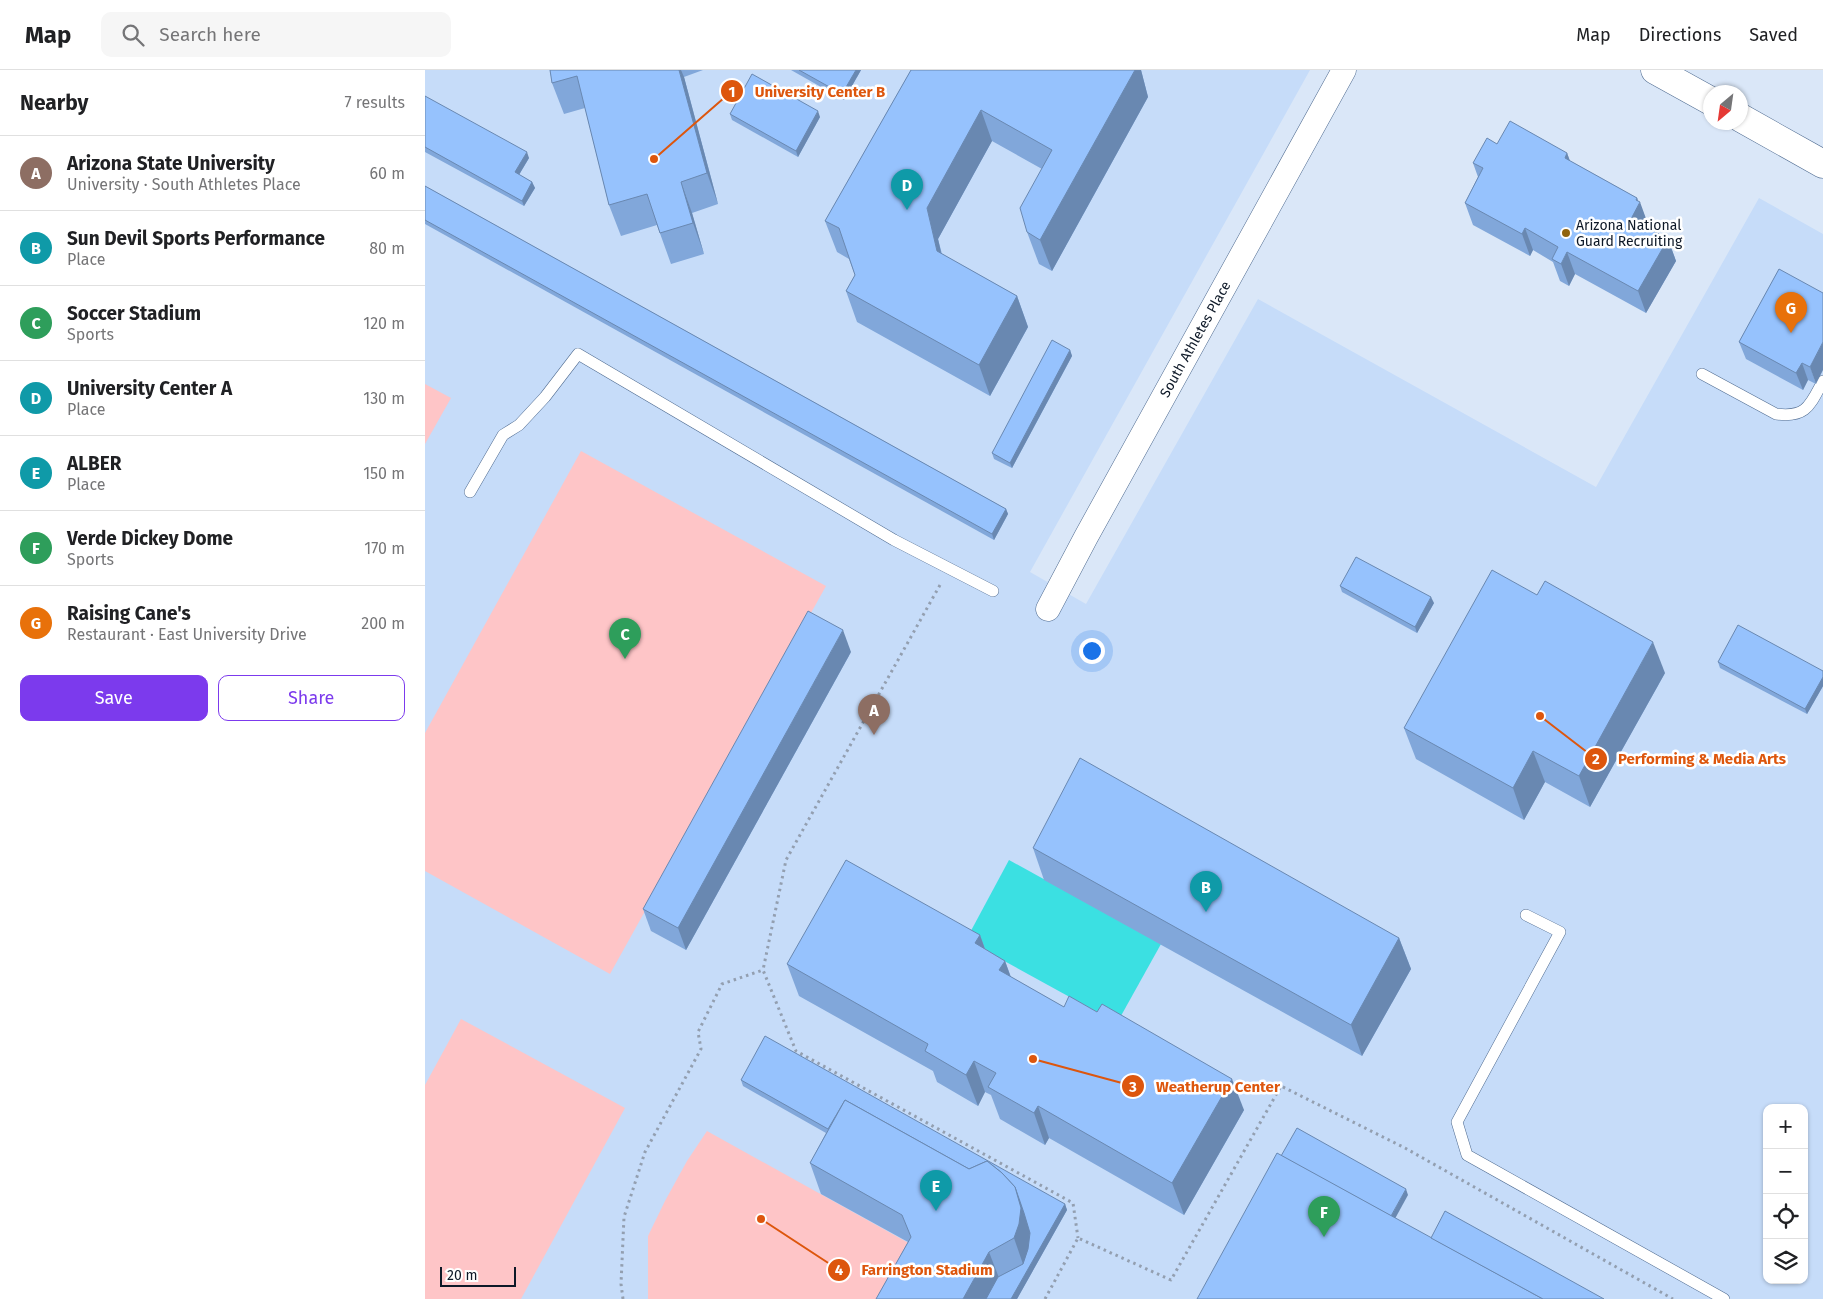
<!DOCTYPE html>
<meta charset="utf-8">
<style>
:root{--surface:#fff;--page:#f6f6f6;--text:#202124;--muted:#757577;--line:#e0e0e0;--accent:#7c3aed}
body{margin:0;font-family:"Fira Sans",sans-serif;background:var(--page);color:var(--text)}
.controls{position:absolute;right:15px;bottom:15px;display:grid;overflow:hidden;border-radius:10px;box-shadow:0 1px 4px #0004}
.controls button{width:45px;height:45px;display:grid;place-items:center;padding:0;border:0;border-bottom:1px solid var(--line);background:var(--surface);color:var(--text);font:25px sans-serif}
.compass{position:absolute;left:1278px;top:15px;width:45px;height:45px;border-radius:50%;background:var(--surface);box-shadow:0 1px 4px #0004;rotate:209deg}
.scale{position:absolute;left:15px;bottom:12px;width:76px;box-sizing:border-box;padding-left:5px;border:2px solid #0d1827;border-top:0;font-size:14px;line-height:18px;white-space:nowrap;color:#0d1827;-webkit-text-stroke:4px #fff;paint-order:stroke}
.you{position:absolute;left:666px;top:580px;width:18px;height:18px;margin:-12px;border:4px solid #fff;border-radius:50%;background:#1a73e8;box-shadow:0 0 0 8px #1a73e833}
.badge{display:grid;place-items:center;width:32px;height:32px;border-radius:50%;background:var(--accent);color:#fff;font-size:16px;font-weight:700}
.pin{position:absolute;translate:-50% -41px;filter:drop-shadow(0 1px 2px #0008)}
.pin::after{content:'';position:absolute;top:26px;width:18px;height:15px;background:inherit;clip-path:polygon(0 0,100% 0,50% 100%)}
.list{margin:0;padding:0;list-style:none}
h2{display:flex;justify-content:space-between;align-items:center;height:65px;margin:0;padding:0 20px;font-size:21px}
h2 small{font-size:16px;font-weight:400;color:var(--muted)}
.list li{display:grid;grid-template-columns:32px 1fr auto;gap:15px;align-items:center;box-sizing:border-box;height:75px;padding:0 20px;border-top:1px solid var(--line)}
.list b{display:block;font-size:19px;white-space:nowrap}
.list p{margin:0;font-size:16px;white-space:nowrap;color:var(--muted)}
.list em{font-size:16px;font-style:normal;color:var(--muted)}
.actions{display:flex;gap:10px;padding:15px 20px}
.actions a{flex:1;padding:11px 0;border:1px solid var(--accent);border-radius:10px;text-align:center;font-size:18px;color:var(--accent)}
.actions .main{background:var(--accent);color:#fff}
.icon{flex:none;width:28px;height:28px;fill:none;stroke:currentColor;stroke-width:2;stroke-linecap:round;stroke-linejoin:round}
.map{position:relative;flex:none;width:1398px;height:1229px;overflow:hidden}
header{display:flex;align-items:center;gap:30px;box-sizing:border-box;height:70px;padding:0 25px;background:var(--surface);border-bottom:1px solid var(--line)}
header strong{font-size:24px}
nav{display:flex;gap:28px;margin-inline-start:auto;font-size:18px}
.search{width:350px;height:45px;background:var(--page);display:flex;align-items:center;gap:12px;box-sizing:border-box;padding:0 18px;border-radius:10px;color:var(--muted);font-size:19px}
main{display:flex}
aside{flex:1;background:var(--surface)}
.map>svg:first-child{display:block}
.built{fill:#c6dcf9;fill-rule:evenodd}
.green{fill:#fec5c7}
.water{fill:#3be0e2}
.lines{fill:none;stroke-linecap:round;stroke-linejoin:round}
.lane-casing{stroke:#506c91;stroke-width:12}
.street-casing{stroke:#506c91;stroke-width:25}
.secondary-casing{stroke:#506c91;stroke-width:29}
.path{stroke:#939fb0;stroke-width:3;stroke-dasharray:2.5 4;stroke-linecap:butt}
.lane{stroke:#fff;stroke-width:11}
.street{stroke:#fff;stroke-width:24}
.secondary{stroke:#fff;stroke-width:28}
.wall{fill:#81a7da}
.shaded-wall{fill:#6988b1}
.building{fill:#96c2fd;stroke:#6988b1}
.poi-dot{fill:#90630d;stroke:#fff;stroke-width:2}
.labels{text-anchor:middle;stroke-width:5;stroke-linejoin:round;paint-order:stroke}
.poi-label{font-size:14px;fill:#0d1827;stroke:#fff;text-anchor:start}
.street-label{font-size:14px;fill:#0d1827;stroke:#fff}
.leader{fill:none;stroke:#dd560d;stroke-width:2}
.callout-dot{fill:#dd560d;stroke:#fff;stroke-width:2}
.mark-label{font-size:15px;text-anchor:middle;font-weight:bold;fill:#fff}
.callout-label{font-size:15px;text-anchor:middle;font-weight:bold;fill:#dd560d;stroke:#fff;stroke-width:5;stroke-linejoin:round;paint-order:stroke}
</style>
<header>
<strong>Map</strong>
<div class="search"><svg class="icon" aria-label="search" viewBox="0 0 24 24"><circle cx="10" cy="10" r="6"/><path d="M15 15l6 6"/></svg>Search here</div>
<nav><a>Map</a><a>Directions</a><a>Saved</a></nav>
</header>
<main>
<aside>
<h2>Nearby<small>7 results</small></h2>
<ul class="list">
<li><span class="badge" style="background:#8d6e63">A</span><div><b>Arizona State University</b><p>University · South Athletes Place</p></div><em>60 m</em></li>
<li><span class="badge" style="background:#0f9aa8">B</span><div><b>Sun Devil Sports Performance</b><p>Place</p></div><em>80 m</em></li>
<li><span class="badge" style="background:#2e9e5b">C</span><div><b>Soccer Stadium</b><p>Sports</p></div><em>120 m</em></li>
<li><span class="badge" style="background:#0f9aa8">D</span><div><b>University Center A</b><p>Place</p></div><em>130 m</em></li>
<li><span class="badge" style="background:#0f9aa8">E</span><div><b>ALBER</b><p>Place</p></div><em>150 m</em></li>
<li><span class="badge" style="background:#2e9e5b">F</span><div><b>Verde Dickey Dome</b><p>Sports</p></div><em>170 m</em></li>
<li><span class="badge" style="background:#e8710a">G</span><div><b>Raising Cane's</b><p>Restaurant · East University Drive</p></div><em>200 m</em></li>
</ul>
<div class="actions"><a class="main">Save</a><a>Share</a></div>
</aside>
<div class="map">
<svg width="1398" height="1229" viewBox="0 0 1398 1229">
<rect width="100%" height="100%" fill="#dae7f8"/>
<path class="built" d="M0,0h885l-280,502 56,32 172,-305 338,188 163,-289 64,36v1065h-1398zM1342,1038h37v172h-37z"/>
<g class="green">
<polygon points="0,314 26,328 0,374"/>
<polygon points="156,381 401,516 185,904 0,801 0,663"/>
<polygon points="36,949 200,1038 96,1229 0,1229 0,1015"/>
<polygon points="282,1061 489,1176 480,1229 223,1229 223,1166 240,1131 262,1091"/>
</g>
<polygon class="water" points="584,790 736,874 692,953 541,870"/>
<g class="lines">
<g class="lane-casing">
<g id="lane">
<path d="M1277,304l74,40c31,4 34,-9 47,-33"/>
<polyline points="45,422 78,365 94,355 120,327 153,284 469,470 568,521"/>
<polyline points="1101,845 1135,862 1032,1052 1042,1085 1299,1229"/>
</g>
</g>
<g class="street-casing">
<polyline id="street" points="623,539 661,467 919,0"/>
</g>
<g class="secondary-casing">
<g id="secondary">
<polyline points="1230,0 1286,31"/>
<polyline points="1316,48 1398,94"/>
</g>
</g>
<g class="path">
<polyline points="515,515 361,790 338,900 371,981 648,1133 653,1168"/>
<polyline points="198,1229 196,1214 199,1147 220,1082 276,979 273,962 297,914 338,900"/>
<polyline points="620,1229 653,1168 746,1210 856,1016 980,1078 1248,1229"/>
</g>
<use href="#lane" class="lane"/>
<use href="#street" class="street"/>
<use href="#secondary" class="secondary"/>
</g>
<g class="wall">
<polygon points="125,0 278,0 259,7 293,134 267,143 279,184 246,194 232,155 196,166 184,135 160,38 139,44 127,13"/>
<polygon points="366,0 436,0 419,30"/>
<polygon points="486,0 716,0 723,27 627,201 614,194 602,162 617,99 567,71 513,169 517,184 592,226 603,257 565,326 432,252 421,221 430,205 424,189 412,182 400,151"/>
<polygon points="0,26 104,88 94,105 107,112 110,118 99,136 0,82"/>
<polygon points="305,44 395,47 373,87 307,50"/>
<polygon points="1142,83 1145,91 1212,128 1223,154 1222,157 1243,169 1251,191 1221,243 1150,204 1144,216 1135,211 1128,192 1108,180 1105,186 1048,155 1040,133 1053,107 1048,93"/>
<polygon points="0,116 581,439 583,444 569,470 0,154"/>
<polygon points="1354,199 1391,314 1383,310 1378,320 1321,289 1314,272"/>
<polygon points="645,280 647,286 587,398 569,389 567,383"/>
<polygon points="915,516 1009,533 992,563 917,522"/>
<polygon points="426,582 261,880 226,861 218,839"/>
<polygon points="1293,592 1398,601 1398,616 1382,644 1295,598"/>
<polygon points="1240,603 1165,737 1120,712 1099,750 991,689 979,658"/>
<polygon points="608,778 974,868 986,899 937,986 619,810"/>
<polygon points="555,865 560,879 580,891 586,907 819,1040 759,1145 624,1068 620,1075 575,1049 566,1025 560,1022 553,1036 512,1012 508,1001 374,926 362,894"/>
<polygon points="316,1010 640,1134 642,1140 592,1229 451,1229 483,1172 396,1124 385,1093 401,1063 318,1016"/>
</g>
<g class="shaded-wall">
<polygon points="254,0 256,0 259,7 293,134 282,103"/>
<polygon points="431,0 436,0 419,30 417,24"/>
<polygon points="710,0 716,0 723,27 627,201 615,170"/>
<polygon points="556,40 567,71 513,169 523,213 512,181 502,138"/>
<polygon points="393,41 395,47 373,87 371,81"/>
<polygon points="102,82 104,88 92,108 90,102"/>
<polygon points="1142,83 1150,105 1140,88"/>
<polygon points="107,112 110,118 99,136 97,131"/>
<polygon points="256,112 267,143 279,184 268,153"/>
<polygon points="1212,128 1214,134 1215,132 1223,154 1214,171 1206,149"/>
<polygon points="1100,158 1108,180 1105,186 1097,164"/>
<polygon points="1243,169 1251,191 1221,243 1213,221"/>
<polygon points="1142,182 1150,204 1144,216 1136,194"/>
<polygon points="592,226 603,257 565,326 554,295"/>
<polygon points="1398,272 1398,300 1391,314 1385,297"/>
<polygon points="645,280 647,286 587,398 585,393"/>
<polygon points="1377,293 1383,310 1378,320 1371,303"/>
<polygon points="581,439 583,444 569,470 567,464"/>
<polygon points="1006,527 1009,533 992,563 990,557"/>
<polygon points="418,560 426,582 261,880 253,858"/>
<polygon points="1228,572 1240,603 1165,737 1154,706"/>
<polygon points="1398,607 1398,616 1382,644 1380,639"/>
<polygon points="1108,681 1120,712 1099,750 1088,718"/>
<polygon points="555,865 566,896 550,873"/>
<polygon points="974,868 986,899 937,986 926,955"/>
<polygon points="580,891 591,922 574,900"/>
<polygon points="549,991 560,1022 553,1036 541,1005"/>
<polygon points="807,1009 819,1040 759,1145 747,1113"/>
<polygon points="613,1036 624,1068 620,1075 609,1043"/>
<polygon points="590,1117 601,1148 607,1169 600,1200 589,1168"/>
<polygon points="981,1119 983,1125 966,1156 964,1150"/>
<polygon points="640,1134 642,1140 592,1229 586,1229"/>
<polygon points="564,1182 576,1213 567,1229 538,1229"/>
</g>
<g class="building">
<polygon points="125,0 254,0 282,103 256,112 268,153 235,163 222,124 184,135 152,6 127,13"/>
<polygon points="374,0 431,0 417,24"/>
<polygon points="486,0 710,0 615,170 602,162 595,138 627,80 556,40 502,138 512,181 592,226 554,295 421,221 430,205 414,158 400,151"/>
<polygon points="327,4 393,41 371,81 305,44"/>
<polygon points="0,26 102,82 90,102 107,112 97,131 0,77"/>
<polygon points="1085,51 1142,83 1140,88 1212,128 1211,130 1215,132 1206,149 1243,169 1213,221 1142,182 1136,194 1127,189 1133,177 1100,158 1097,164 1040,133 1058,98 1048,93 1062,68 1072,74"/>
<polygon points="0,116 581,439 567,464 0,150"/>
<polygon points="1354,199 1398,223 1398,272 1385,297 1377,293 1371,303 1314,272"/>
<polygon points="627,270 645,280 585,393 567,383"/>
<polygon points="931,487 1006,527 990,557 915,516"/>
<polygon points="1067,500 1112,525 1120,511 1228,572 1154,706 1108,681 1088,718 979,658"/>
<polygon points="383,541 418,560 253,858 218,839"/>
<polygon points="1313,555 1398,601 1398,607 1380,639 1293,592"/>
<polygon points="655,688 974,868 926,955 608,778"/>
<polygon points="421,790 555,865 550,873 580,891 574,900 639,937 644,926 672,942 677,934 807,1009 747,1113 613,1036 609,1043 563,1017 571,1003 549,991 541,1005 500,981 503,974 362,894"/>
<polygon points="340,966 640,1134 586,1229 561,1229 573,1207 598,1194 603,1179 605,1163 599,1143 590,1117 577,1103 562,1091 544,1099 420,1030 403,1059 316,1010"/>
<polygon points="420,1030 544,1099 562,1091 577,1103 590,1117 596,1138 594,1154 589,1168 564,1182 538,1229 451,1229 486,1167 477,1145 385,1093"/>
<polygon points="872,1058 981,1119 966,1146 856,1086"/>
<polygon points="852,1083 1118,1229 772,1229"/>
<polygon points="1020,1141 1179,1229 1118,1229 1006,1168"/>
</g>
<circle class="poi-dot" cx="1141" cy="163" r="5"/>
<g class="labels">
<g class="poi-label">
<text x="1151" y="160">Arizona National<tspan x="1151" dy="16">Guard Recruiting</tspan></text>
</g>
<g class="street-label">
<text transform="translate(770 269) rotate(-61)" y="5">South Athletes Place</text>
</g>
</g>
<path class="leader" d="M229 89L307 21M1115 646L1171 689M608 989L708 1016M336 1149L414 1200"/>
<g class="callout-dot">
<circle cx="229" cy="89" r="5"/>
<circle cx="1115" cy="646" r="5"/>
<circle cx="608" cy="989" r="5"/>
<circle cx="336" cy="1149" r="5"/>
<circle cx="307" cy="21" r="12"/>
<circle cx="1171" cy="689" r="12"/>
<circle cx="708" cy="1016" r="12"/>
<circle cx="414" cy="1200" r="12"/>
</g>
<g class="mark-label">
<text x="307" y="27">1</text>
<text x="1171" y="694">2</text>
<text x="708" y="1022">3</text>
<text x="414" y="1205">4</text>
</g>
<g class="callout-label">
<text x="395" y="27">University Center B</text>
<text x="1277" y="694">Performing &amp; Media Arts</text>
<text x="793" y="1022">Weatherup Center</text>
<text x="502" y="1205">Farrington Stadium</text>
</g>
</svg>
<div class="controls">
<button>+</button>
<button>−</button>
<button><svg class="icon" aria-label="locate" viewBox="0 0 24 24"><circle cx="12" cy="12" r="6"/><path d="M12 2v4M12 18v4M2 12h4M18 12h4"/></svg></button>
<button><svg class="icon" aria-label="layers" viewBox="0 0 24 24"><path d="M12 4l9 5-9 5-9-5zM3 14l9 5 9-5"/></svg></button>
</div>
<svg class="compass" viewBox="-18 -18 36 36"><path d="M0-13l5 13h-10z" fill="#e53935"/><path d="M0 13l5-13h-10z" fill="#757577"/></svg>
<div class="scale">20 m</div>
<div class="you"></div>
<div class="pin badge" style="left:449px;top:665px;background:#8d6e63">A</div>
<div class="pin badge" style="left:781px;top:842px;background:#0f9aa8">B</div>
<div class="pin badge" style="left:200px;top:589px;background:#2e9e5b">C</div>
<div class="pin badge" style="left:482px;top:140px;background:#0f9aa8">D</div>
<div class="pin badge" style="left:511px;top:1141px;background:#0f9aa8">E</div>
<div class="pin badge" style="left:899px;top:1167px;background:#2e9e5b">F</div>
<div class="pin badge" style="left:1366px;top:263px;background:#e8710a">G</div>
</div>
</main>
